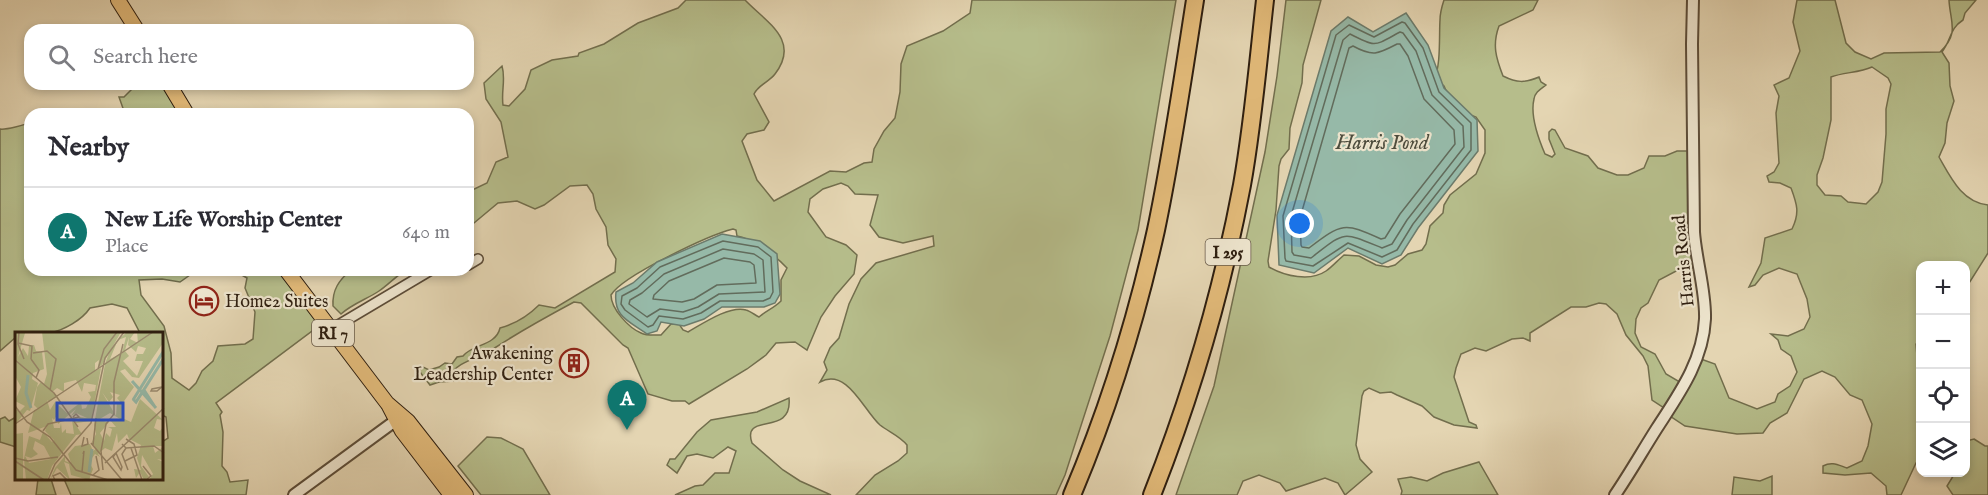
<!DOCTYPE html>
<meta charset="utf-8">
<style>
:root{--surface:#fff;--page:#f2f2f3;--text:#2b2b33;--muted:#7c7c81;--line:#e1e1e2;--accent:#0f766e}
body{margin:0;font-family:"IM FELL English",serif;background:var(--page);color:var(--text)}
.controls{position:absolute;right:18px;bottom:18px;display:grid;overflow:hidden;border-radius:12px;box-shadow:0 3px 9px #0003}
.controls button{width:54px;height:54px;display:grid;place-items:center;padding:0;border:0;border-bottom:2px solid var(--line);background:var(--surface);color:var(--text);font:30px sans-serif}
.you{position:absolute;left:1300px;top:224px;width:21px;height:21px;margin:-15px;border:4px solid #fff;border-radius:50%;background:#1a73e8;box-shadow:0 0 0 9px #1a73e833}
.badge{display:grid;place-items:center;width:39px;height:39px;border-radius:50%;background:var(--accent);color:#fff;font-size:20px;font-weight:700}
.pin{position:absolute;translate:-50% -50px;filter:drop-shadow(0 2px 3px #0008)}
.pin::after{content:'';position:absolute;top:32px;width:21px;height:18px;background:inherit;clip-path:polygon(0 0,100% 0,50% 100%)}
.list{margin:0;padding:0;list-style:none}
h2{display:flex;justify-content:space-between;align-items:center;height:78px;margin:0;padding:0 24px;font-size:26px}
h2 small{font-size:20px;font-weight:400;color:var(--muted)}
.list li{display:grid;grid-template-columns:39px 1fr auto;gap:18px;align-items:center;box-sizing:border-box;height:90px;padding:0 24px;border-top:2px solid var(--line)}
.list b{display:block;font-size:22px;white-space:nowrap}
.list p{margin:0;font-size:20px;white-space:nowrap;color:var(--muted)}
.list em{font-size:20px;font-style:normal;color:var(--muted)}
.icon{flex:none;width:33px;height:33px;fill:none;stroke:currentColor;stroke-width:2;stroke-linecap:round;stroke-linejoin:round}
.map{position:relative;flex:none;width:1988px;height:495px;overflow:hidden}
.search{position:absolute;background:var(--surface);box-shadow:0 3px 9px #0003;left:24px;top:24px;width:450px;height:66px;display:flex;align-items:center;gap:15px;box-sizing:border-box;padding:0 21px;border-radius:18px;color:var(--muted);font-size:22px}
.panel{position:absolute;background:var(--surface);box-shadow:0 3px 9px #0003;left:24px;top:108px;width:450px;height:168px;border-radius:18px}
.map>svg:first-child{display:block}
.green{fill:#b6bd8b;stroke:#726e4d;stroke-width:1.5;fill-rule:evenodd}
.water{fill:#96b9a8;stroke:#6c7b6b;stroke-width:1.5}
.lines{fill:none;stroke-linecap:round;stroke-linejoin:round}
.shore{stroke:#626c5c;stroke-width:1.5}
.minor-casing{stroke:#5c4c38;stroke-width:12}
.tertiary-casing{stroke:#5c4c38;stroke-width:14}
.primary-casing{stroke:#2e1e0f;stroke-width:16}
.motorway-casing{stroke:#2e1e0f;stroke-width:20}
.minor{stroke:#ede4cd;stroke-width:9}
.tertiary{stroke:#ede4cd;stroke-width:10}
.primary{stroke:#e2ba79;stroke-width:14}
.motorway{stroke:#e2ba79;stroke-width:16}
.labels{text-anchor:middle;stroke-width:4.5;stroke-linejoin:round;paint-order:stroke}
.shield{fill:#ede4cd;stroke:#675948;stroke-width:1.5}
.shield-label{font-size:16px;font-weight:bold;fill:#2e1e0f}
.street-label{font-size:18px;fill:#2e1e0f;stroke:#ede4cd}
.poi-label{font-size:18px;fill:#2e1e0f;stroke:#ede4cd;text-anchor:start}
.water-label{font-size:20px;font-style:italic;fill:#4d4c3d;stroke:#ede4cd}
.inset-river{fill:none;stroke:#96b9a8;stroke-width:3}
.inset-road{fill:none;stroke:#9b8c71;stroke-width:1.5}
.view{fill:#1d4ed8;fill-opacity:0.15;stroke:#1d4ed8;stroke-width:3}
.inset-edge{fill:none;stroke:#2e1e0f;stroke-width:3}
</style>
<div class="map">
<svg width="1988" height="495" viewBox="0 0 1988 495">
<rect width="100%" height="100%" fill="#e4d5b2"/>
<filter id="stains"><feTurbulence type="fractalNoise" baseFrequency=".00333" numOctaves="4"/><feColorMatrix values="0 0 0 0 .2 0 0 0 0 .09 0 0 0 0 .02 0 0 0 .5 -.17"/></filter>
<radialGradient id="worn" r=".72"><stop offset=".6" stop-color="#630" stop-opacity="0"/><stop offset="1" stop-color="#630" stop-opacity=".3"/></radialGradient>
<g class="green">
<path d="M686,0h59c21,22 56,40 30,74 -6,8 -17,11 -21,20l15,28 -5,8 -17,4 -5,7 15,39 17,21 56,-30 16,1 18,-9 8,-1 2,-13 10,-18 11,-13 5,-26 1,-28 6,-18 36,-15 27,-18 2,-13h204l-38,230 -28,106 -45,139 -9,20h-200l19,-20 23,-14 9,-8v-8c-7,-9 -18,-13 -27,-20 -16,-14 -33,-58 -60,-43l7,-12 -3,-8 6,-14 9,-10 10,-34 12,-25 15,-16 58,-17 -1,-10 -30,7 -24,-6 -9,-12 8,-30 -23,-1 -7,-8 -7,-3 -18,6 -13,10 -2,13 18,25 20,8 11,10 -3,19 -19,22 -14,21 -14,33 -12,-8 -19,1 -10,12 -19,14 -58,35 -4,-3h-13l-24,-7 -20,-46 -5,-3 -42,-42 -7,-1c-28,15 -55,30 -81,47 -13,9 -36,12 -43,27l3,5 -14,1 -9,3 -10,-13 1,-6 8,4 10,-3 6,-4 7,1 5,-7 6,-1c9,-12 33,-10 37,-28 15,-4 28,-12 39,-23l16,3 60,-36 1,-13 -8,-14 -2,-18 -10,-18 -3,-15 -6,-9 -17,1 -26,19 -9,4 -18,-8 -19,2 -30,25v-36l19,-9 9,-21 12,-5 -7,-35 -15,-23 -2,-16 18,-17c4,13 -1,25 1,39l6,1 16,-17 6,-19 21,-10 26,-4 1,-3 25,-9 34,-21 40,-15zM733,229l3,1 1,6c16,3 39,20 50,32l-6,12v21c-7,7 -15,10 -22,16 -4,-2 -9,-6 -13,-7 -16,-5 -44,14 -58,22l-5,-2 -4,-6h-8l-10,11c-6,0 -14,1 -20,-2 -12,-5 -30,-24 -30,-38 11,-19 98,-60 122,-66z"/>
<path d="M1286,0h35l-18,65 -1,18 -12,45 -1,21 -8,10 -2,7 -3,44 -8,51 1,6c16,9 41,15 57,4 6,-4 12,-11 18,-16l15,1 17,9 12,2 7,-2 13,-11 14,-4 4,-6 4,-18 13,-13 1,-8 6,-10 26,-21 9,-21v-23l-9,-13 -13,-5 -12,-10 -7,-16 -10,-8c7,-9 5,-45 6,-58 0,-7 2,-14 4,-20h94l-5,10 -34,16c-7,19 -3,32 4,50 14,7 22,7 36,1l2,5 5,3c-5,4 -11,7 -12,14 -4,16 5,41 11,55l7,3 3,-3 -6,-15v-7l3,-3 3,1 10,18 23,8 10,12 19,7h11l16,-7 5,-12h16l12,-5h15l6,117 -20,2 -19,10 -11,23 -7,5 -5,11 -1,14 6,14 14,7 11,20 17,10 15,-26 17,6 14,34 28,11 18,-7 3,-8 12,-8 7,-14 -6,-16 -10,-7 -3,-9 -7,-6 17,2 16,-7 6,-12 -3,-18 -10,-25 -18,-6 -16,7 -8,10 -6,2 12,-24 4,-25 27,-9c8,-16 5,-25 -1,-41l-11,-5 -11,-1 -2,-6 7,-4 5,-9 -3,-50 3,-17 -5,-11 15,-7 11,-27 -7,-29 4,-22h38l11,43 9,9 16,7 13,-6 56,-1c20,-19 10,-30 9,-52h27l-11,13 -2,7c-14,9 -11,19 -21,32l7,11 1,23 4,15 -7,22 -2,20 -6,14c12,21 23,45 49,48v48l-22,35v-22h-46v75l-4,3 1,12 3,2v102l-4,3 -15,32h-14l-1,-9 -15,-13 -26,2 -22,-2v-7c9,-5 15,-1 24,2l15,-7 6,-15 4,-22 -10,-24 -12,-5 -15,-18 -13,-6 -18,8 -17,34 -17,10 -7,10 -26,1 -52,-8 -18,-12v-4l-15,-10 -4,-34 -5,-10 -17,-21 -9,-21 -11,-10 -7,-1 -13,4h-15l-41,26v8l-7,-3 -11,1 -26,12 -11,-3 -14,6 -5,14 -2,9 15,45 7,3 1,3 -23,-3 -20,-8 -12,-11 -25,-11 -6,-3 -11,1 -11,-5 -5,3 -2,5 -6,49 4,14 12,13 -27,23 -7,-12 -13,-5 -39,13 -6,-8 -21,-8 -16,6 -6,14h-61l38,-109 51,-234 12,-76zM1872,67l16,11 3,6 -5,25v25l-4,48 -4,10 -12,12 -18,-2 -7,-6 -16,-1 -8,-10v-10l6,-17 8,-38v-43c13,-5 28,-4 41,-10z"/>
<polygon points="137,84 171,84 189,114 125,114 119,97 124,97"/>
<path d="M30,122v148h86l5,3 5,-3h71l-17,12 -18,-3 -23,1 2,15 23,31 7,27 1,25 17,12 7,-7 6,-12 11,-10 5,-15 27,-2 8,-5 2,-27 -10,-24 2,-10 -14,-8h55l36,52 -108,81 6,9 -2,3 3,17 -1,34 5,6 3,10 18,-2 -2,15h-175l-7,-16 98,-1v-36l6,-4 -2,-21 -4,-2v-82h-22l-13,-25 -15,-4 -22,4c-8,12 -26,22 -40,25 -10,2 -23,0 -34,0v4l-16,14v-222c5,1 26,-4 30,-7z"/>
<path d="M351,270h55c-10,6 -18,15 -27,21 -12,8 -27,13 -38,23l-8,-8c-1,-16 6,-26 18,-36z"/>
<path d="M789,398c4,40 -48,13 -37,45l31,27 17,11 31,14h-156l20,-9 8,-1 12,-12h14l7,-22 -8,-4 -15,11 -16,-4 -10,2 -10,17 -10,-8 3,-6h5l22,-27 14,-12 46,-8z"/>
<polygon points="5,417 9,421 16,417 16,447 0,442 0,419"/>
<polygon points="487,437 501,438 523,449 550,495 481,495 458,466"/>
<polygon points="1974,439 1985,446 1988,446 1988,495 1953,495 1947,486 1955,473 1966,472 1966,441"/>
<polygon points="1479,462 1498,495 1401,495 1402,491 1398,479 1411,477 1427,481 1443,473"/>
<polygon points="1772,476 1772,495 1732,495 1734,477 1760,481"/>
<polygon points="38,479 51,479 56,495 36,495"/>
</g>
<g class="water">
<polygon points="1406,13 1428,45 1444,88 1477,120 1478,151 1418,228 1401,255 1382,264 1348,248 1314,273 1279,265 1277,215 1331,31 1348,17 1373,32"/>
<path d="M722,234l38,7 17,13 3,40 -5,9 -11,4h-42l-18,12 -20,7 -23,-4 -4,9 -10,3c-18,-13 -34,-17 -31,-42l17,-9 24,-21z"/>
</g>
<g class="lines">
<g class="shore">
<polygon points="1402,22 1405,23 1423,48 1439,92 1471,123 1471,150 1413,224 1397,250 1382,257 1348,243 1313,266 1286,261 1285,258 1283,216 1336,35 1349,25 1374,37"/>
<path d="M1400,32l3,1 13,18 16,44 31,31 1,21 -57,73 -15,24 -10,4c-41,-17 -36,-17 -71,10l-17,-3 -2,-3 -1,-36 52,-176 7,-6c27,14 24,12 50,-2z"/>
<path d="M1397,44h3l8,12 16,43 30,31 1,14 -55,70 -15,24 -4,1c-37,-17 -39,-16 -72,9l-7,-1 -1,-2 -1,-27 49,-170 4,-2c20,11 25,8 44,-2z"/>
<polygon points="723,241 758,247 771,257 773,292 770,298 763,301 720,301 701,313 683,319 659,316 653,325 648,327 625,310 621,304 622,296 637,288 660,267"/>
<polygon points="723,249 754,254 763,260 765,292 719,294 698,307 683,312 660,309 647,317 629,304 630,300 642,293 664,274"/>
<polygon points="724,258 750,262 754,265 756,283 717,285 694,299 682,302 653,299 654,295 669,281"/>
</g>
<g class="minor-casing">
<g id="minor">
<polyline points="468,265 478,259"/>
<polyline points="449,270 458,270"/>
<polyline points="330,330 431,270"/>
</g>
</g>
<g class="tertiary-casing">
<g id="tertiary">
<polyline points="294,495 395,421"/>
<path d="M1615,495c15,-22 28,-45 42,-67 22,-34 46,-67 48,-109 1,-27 -9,-59 -11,-87l-2,-188 1,-44"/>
</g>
</g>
<g class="primary-casing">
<g id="primary">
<polyline points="118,0 137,30"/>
<polyline points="169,84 187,114"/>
<polyline points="286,270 387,403 408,421 466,495"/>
<polyline points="389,406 402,431 451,495"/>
</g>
</g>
<g class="motorway-casing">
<g id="motorway">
<path d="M1072,495c36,-85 64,-175 84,-265 16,-76 27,-153 39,-230"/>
<path d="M1152,495c40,-101 70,-204 90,-310 11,-61 16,-123 23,-185"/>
</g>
</g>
<use href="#minor" class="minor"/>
<use href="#tertiary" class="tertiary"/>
<use href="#primary" class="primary"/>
<use href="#motorway" class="motorway"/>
</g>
<defs>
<g id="hotel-ring" transform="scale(1.5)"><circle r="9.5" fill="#ede4cd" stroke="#8f2418" stroke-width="1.5"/><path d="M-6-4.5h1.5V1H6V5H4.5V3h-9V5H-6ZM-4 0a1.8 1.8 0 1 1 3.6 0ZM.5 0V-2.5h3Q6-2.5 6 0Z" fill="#8f2418"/></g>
<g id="building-ring" transform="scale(1.5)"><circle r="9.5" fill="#ede4cd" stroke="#8f2418" stroke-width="1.5"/><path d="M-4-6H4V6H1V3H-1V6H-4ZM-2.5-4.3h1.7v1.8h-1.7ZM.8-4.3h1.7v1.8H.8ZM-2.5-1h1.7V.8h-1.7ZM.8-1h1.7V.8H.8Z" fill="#8f2418"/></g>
</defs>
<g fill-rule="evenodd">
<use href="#hotel-ring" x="204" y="301"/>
<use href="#building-ring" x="574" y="363"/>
</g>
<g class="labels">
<g class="shield">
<rect x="1205.5" y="239" width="45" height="26" rx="4.5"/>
<rect x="312" y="320" width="42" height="26" rx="4.5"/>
</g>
<g class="shield-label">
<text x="1228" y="258">I 295</text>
<text x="333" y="339">RI 7</text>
</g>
<g class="street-label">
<text transform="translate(1683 261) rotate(-96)" y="6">Harris Road</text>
</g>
<g class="poi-label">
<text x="225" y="307">Home2 Suites</text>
<text x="553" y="359" text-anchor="end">Awakening<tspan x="553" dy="21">Leadership Center</tspan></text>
</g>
<g class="water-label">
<text x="1382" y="149">Harris Pond</text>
</g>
</g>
<g transform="translate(15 332)">
<rect width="148" height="148" fill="#e4d5b2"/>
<path d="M0,0l10,1 -7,24 5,-9 5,8 1,-10 5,-1 2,6 6,1 2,17 -11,4 -1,6 6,4 -8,28 -3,-1 -12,15v-16l5,2 5,-5 -10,-5 6,-14 -6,-11zM27,0h79l-19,33 -4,2 1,-7 -4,3v8l6,-3 -10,53 -15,2 -3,-5 4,4 3,-5 7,1 -11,-5 -5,3 5,-7 -18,15 -1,-9 -3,5 -2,-2 2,10h6l1,-5 1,10 4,-4v4l8,1 -2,-14 10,14 -6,1 -24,31 -5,14h-21l-2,-21 5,-23 11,4 3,-8 9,10 2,-2 -9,-9 2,-5 -19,7 6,-23 4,-1 -4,-4 3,-18 4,-5 3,2 3,-10zM61,48l6,12 2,-9 12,2 -1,6 -7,1 3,5 -5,11 -4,1 -1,-7 -14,11 -12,-11 -5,8 -3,-10 2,2 9,-6 -6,-4 5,-4 7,4v-9zM20,109l9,5 7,13 -22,4 -4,-7 6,2 7,-4 -5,-5zM112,0h8l-5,7 8,4 -1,-11h26v11l-24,35 -7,-1 -7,-8 -5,2 14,16 -12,17v14l9,4 9,-23 23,21 -6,-1 -3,9 6,3 3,-4v19h-10l2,7 8,-6v13l-6,-1 6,3v18h-14l4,-6 -11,-19 -1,11 8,11 -5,3 -4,-8 -4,6 -2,-9 7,1 -4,-12 4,-13 -12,-6 -2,-5 -9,9 -1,-10 -5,18 -7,-3 -7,6 2,3 -5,-3 -6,8 4,7 -4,11 -18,-5 -2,-11 -5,-2 6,18 -13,-12 -7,12 5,-12 10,-12v5l6,2 -3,-9 7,-8 15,-2 3,7 3,-2 -4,-7 4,-8 -2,-9 11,-61 4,-11 8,-11 -7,17 12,-6 4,-16 -8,3zM114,5l-1,8 8,7 2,-6 8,2 -3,6h-6l-2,7h8l-6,15 -14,-15 6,-5 -4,-5 6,-3 -6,2zM87,60l7,10 4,-5 -3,-5 10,3 -3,3 5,6 -5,-2 -1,14zM95,81l10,6 -10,1 6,7h-8l4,2 -2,8 -4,-4 -2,8 -4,-8 9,-11 -11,-2zM8,101v47h-8v-46z" fill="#b6bd8b" fill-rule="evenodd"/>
<path class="inset-river" d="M13,43l-2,18 5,15M117,49l24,27M129,58l11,17M118,67l3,3 28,-44M118,68l30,-48M74,140l3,-23"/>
<path class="inset-road" d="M4,0l-1,12 6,15M3,11l14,3 -1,13M18,21l14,-2 9,8 -6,31M16,27l8,11 -3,8M0,28l39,33 24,34M83,37l6,-20 13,-17M147,55l-5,4h-6l1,-2zM0,74l12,16 23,15 26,33 32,10M0,92l138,-92M28,99l5,-7 31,-7 -3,-3 -3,3M69,105l-2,9 6,-2 -1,-6M76,111l31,37M107,112l4,4 28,-2 10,7M78,113l3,-27M111,116l-4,6 6,16M116,116l11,32M101,121l6,14 -1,3 -8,-13zM0,126l13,3 30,-4M0,129l29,19M110,129l12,-6 -3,-11 -8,-5M90,131l59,-55M128,134l8,10 -5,4M88,138l-2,-19 5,-27 8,-10v-32l9,-38M67,140l2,-21 -1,3M78,143l6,-5 -3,-14M33,148l7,-16 36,-41 14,-65 19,-26M40,148l-2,-4 7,-3 7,7"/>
<path class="view" d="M42,71h66v17h-66z"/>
<rect width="148" height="148" class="inset-edge"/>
</g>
<rect width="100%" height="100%" filter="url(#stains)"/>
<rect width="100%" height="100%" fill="url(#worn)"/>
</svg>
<div class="controls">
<button>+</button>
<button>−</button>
<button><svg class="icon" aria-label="locate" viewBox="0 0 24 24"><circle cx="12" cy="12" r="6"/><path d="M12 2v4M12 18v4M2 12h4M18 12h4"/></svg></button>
<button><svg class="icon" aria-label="layers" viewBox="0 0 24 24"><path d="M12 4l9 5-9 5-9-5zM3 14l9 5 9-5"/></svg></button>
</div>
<div class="you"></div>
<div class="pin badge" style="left:627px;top:430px">A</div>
<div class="search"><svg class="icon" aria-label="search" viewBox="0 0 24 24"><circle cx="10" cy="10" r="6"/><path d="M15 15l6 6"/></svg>Search here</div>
<section class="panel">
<h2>Nearby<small></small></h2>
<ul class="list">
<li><span class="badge">A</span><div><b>New Life Worship Center</b><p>Place</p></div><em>640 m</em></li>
</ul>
</section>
</div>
